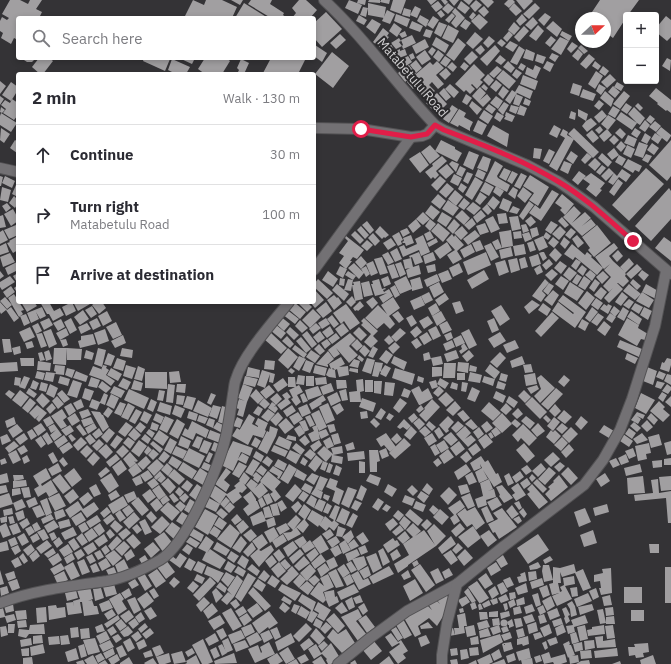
<!DOCTYPE html>
<meta charset="utf-8">
<style>
:root{--surface:#fff;--page:#f2f2f3;--text:#2b2b33;--muted:#7c7c81;--line:#e1e1e2}
body{margin:0;font-family:"IBM Plex Sans",sans-serif;background:var(--page);color:var(--text)}
.controls{position:absolute;right:12px;top:12px;display:grid;overflow:hidden;border-radius:4px;box-shadow:0 2px 6px #0003}
.controls button{width:36px;height:36px;display:grid;place-items:center;padding:0;border:0;border-bottom:1px solid var(--line);background:var(--surface);color:var(--text);font:20px sans-serif}
.compass{position:absolute;left:575px;top:12px;width:36px;height:36px;border-radius:50%;background:var(--surface);box-shadow:0 2px 6px #0003;rotate:68deg}
.stop{position:absolute;width:12px;height:12px;margin:-9px;border:3px solid #e11d48;border-radius:50%;background:#fff}
.stop.end{background:#e11d48;border-color:#fff;box-shadow:0 1px 4px #0008}
.list{margin:0;padding:0;list-style:none}
h2{display:flex;justify-content:space-between;align-items:center;height:52px;margin:0;padding:0 16px;font-size:17px}
h2 small{font-size:13px;font-weight:400;color:var(--muted)}
.list li{display:grid;grid-template-columns:26px 1fr auto;gap:12px;align-items:center;box-sizing:border-box;height:60px;padding:0 16px;border-top:1px solid var(--line)}
.list b{display:block;font-size:15px;white-space:nowrap}
.list p{margin:0;font-size:13px;white-space:nowrap;color:var(--muted)}
.list em{font-size:13px;font-style:normal;color:var(--muted)}
.icon{flex:none;width:22px;height:22px;fill:none;stroke:currentColor;stroke-width:2;stroke-linecap:round;stroke-linejoin:round}
.map{position:relative;flex:none;width:671px;height:664px;overflow:hidden}
.search{position:absolute;background:var(--surface);box-shadow:0 2px 6px #0003;left:16px;top:16px;width:300px;height:44px;display:flex;align-items:center;gap:10px;box-sizing:border-box;padding:0 14px;border-radius:4px;color:var(--muted);font-size:15px}
.panel{position:absolute;background:var(--surface);box-shadow:0 2px 6px #0003;left:16px;top:72px;width:300px;height:232px;border-radius:4px}
.map>svg:first-child{display:block}
.building{fill:#a19fa1}
.lines{fill:none;stroke-linecap:round;stroke-linejoin:round}
.minor-casing{stroke:#535254;stroke-width:12}
.minor{stroke:#737174;stroke-width:10}
.route{stroke:#e11d48;stroke-width:5}
.labels{text-anchor:middle;stroke-width:4;stroke-linejoin:round;paint-order:stroke}
.street-label{font-size:13px;fill:#d2d1d3;stroke:#2a292b}
</style>
<div class="map">
<svg width="671" height="664" viewBox="0 0 671 664">
<rect width="100%" height="100%" fill="#343336"/>
<g class="building">
<polygon points="10,0 20,0 28,4 30,0 42,0 36,9 42,12 39,18 18,18 18,40 14,38 11,44 1,38 3,33 0,31 0,21 2,17 7,20 9,18 2,14"/>
<polygon points="193,0 204,5 206,0 222,0 237,7 232,18 189,18 185,16"/>
<polygon points="231,0 243,0 240,5"/>
<polygon points="251,0 272,0 270,4 284,13 283,15 287,18 271,18 248,4"/>
<polygon points="299,0 306,0 317,10 310,18 292,18 296,13 292,8"/>
<polygon points="349,0 357,3 358,0 366,0 365,5 357,3 362,5 358,14 345,8"/>
<polygon points="369,0 380,0 380,3 368,2"/>
<polygon points="381,0 390,0 389,4 380,2"/>
<polygon points="393,0 406,0 401,14 390,10"/>
<polygon points="427,0 437,0 431,5"/>
<polygon points="441,0 446,0 448,2 445,5"/>
<polygon points="449,0 459,0 454,6"/>
<polygon points="463,0 473,0 469,5"/>
<polygon points="476,0 482,5 475,12 470,6"/>
<polygon points="480,0 492,0 494,2 488,8"/>
<polygon points="508,0 513,0 515,2 509,8 504,4"/>
<polygon points="516,0 532,0 533,1 524,10"/>
<polygon points="600,0 639,0 628,15 626,15 626,18 613,38 605,32 605,18 588,18"/>
<polygon points="438,1 443,7 436,12 431,6"/>
<polygon points="461,1 470,8 465,14 457,8"/>
<polygon points="244,3 268,18 235,18"/>
<polygon points="368,3 386,7 384,18 368,15"/>
<polygon points="448,3 454,8 448,14 442,9"/>
<polygon points="514,3 522,11 516,16 509,9"/>
<polygon points="535,3 540,8 529,19 523,14"/>
<polygon points="415,6 421,9 417,18 410,15"/>
<polygon points="484,6 489,12 484,17 478,11"/>
<polygon points="363,7 368,8 366,17 360,15"/>
<polygon points="404,8 411,10 410,17 402,15"/>
<polygon points="455,8 465,18 456,28 451,23 456,16 452,12"/>
<polygon points="387,10 395,14 390,24 382,21"/>
<polygon points="441,10 445,15 441,18 437,13"/>
<polygon points="326,12 342,29 322,47 314,38 314,23"/>
<polygon points="473,12 476,15 472,20 469,17"/>
<polygon points="452,13 455,16 449,23 445,20"/>
<polygon points="545,13 551,17 544,26 538,20"/>
<polygon points="396,14 410,19 407,27 394,21"/>
<polygon points="479,14 488,22 480,30 471,21"/>
<polygon points="522,14 527,20 520,26 516,21"/>
<polygon points="359,15 367,20 364,25 356,21"/>
<polygon points="420,15 429,20 426,27 417,21"/>
<polygon points="433,16 439,20 433,29 427,25"/>
<polygon points="666,16 671,20 671,37 667,41 656,32 656,28"/>
<polygon points="533,17 538,23 531,30 525,25"/>
<polygon points="372,19 381,24 375,34 366,27"/>
<polygon points="465,19 471,23 466,30 460,26"/>
<polygon points="412,21 423,26 420,32 409,28"/>
<polygon points="553,21 562,29 557,37 546,28"/>
<polygon points="439,22 447,25 441,37 434,33"/>
<polygon points="514,22 520,28 514,35 508,30"/>
<polygon points="394,23 402,29 397,37 389,31"/>
<polygon points="448,25 459,31 453,43 442,38"/>
<polygon points="538,25 544,31 536,41 529,36"/>
<polygon points="524,26 529,31 519,42 514,37"/>
<polygon points="383,28 389,33 387,36 389,37 380,47 373,42"/>
<polygon points="426,29 433,31 430,38 423,36"/>
<polygon points="405,31 407,36 402,38 399,34"/>
<polygon points="509,31 513,35 507,42 503,38"/>
<polygon points="562,31 572,36 569,41 560,35"/>
<polygon points="475,32 483,39 473,49 466,43"/>
<polygon points="340,34 346,40 336,49 330,43"/>
<polygon points="412,35 416,43 403,49 402,46 396,49 391,43 399,38 401,41 399,42 402,46 403,45 401,40"/>
<polygon points="489,36 495,41 488,48 483,43"/>
<polygon points="551,36 556,40 550,47 545,43"/>
<polygon points="436,37 449,45 445,53 432,45"/>
<polygon points="560,37 569,41 561,55 551,49"/>
<polygon points="458,38 466,45 454,61 446,55"/>
<polygon points="425,39 429,47 416,54 412,46"/>
<polygon points="501,39 506,43 502,47 497,43"/>
<polygon points="389,41 393,48 387,53 382,47"/>
<polygon points="510,41 518,45 513,52 505,47"/>
<polygon points="572,42 578,46 571,53 567,49"/>
<polygon points="315,45 327,53 322,62 314,56"/>
<polygon points="481,45 485,50 480,55 475,50"/>
<polygon points="495,45 500,51 487,66 480,59"/>
<polygon points="581,45 588,51 584,54 578,48"/>
<polygon points="519,46 525,50 517,65 510,62"/>
<polygon points="432,47 436,50 432,56 428,52"/>
<polygon points="400,49 400,51 405,49 407,55 399,58 396,51"/>
<polygon points="526,49 535,53 533,61 523,58"/>
<polygon points="578,49 583,54 578,61 572,56"/>
<polygon points="395,50 399,58 393,62 388,54"/>
<polygon points="425,50 431,59 422,65 416,57"/>
<polygon points="438,50 444,55 439,62 433,57"/>
<polygon points="472,51 478,57 470,65 464,59"/>
<polygon points="332,52 349,66 333,88 315,74"/>
<polygon points="413,53 415,58 411,60 409,55"/>
<polygon points="552,53 559,56 555,62 549,58"/>
<polygon points="537,54 546,57 543,64 535,61"/>
<polygon points="589,54 595,59 586,69 580,64"/>
<polygon points="500,55 506,60 501,65 495,61"/>
<polygon points="408,56 412,62 400,70 395,63"/>
<polygon points="445,56 451,60 446,67 440,63"/>
<polygon points="21,58 36,58 32,62 27,62"/>
<polygon points="39,58 49,58 53,61 43,74 40,74 32,67"/>
<polygon points="144,58 167,58 170,59 165,71 143,61"/>
<polygon points="179,58 195,58 192,64"/>
<polygon points="205,58 226,58 230,61 222,74 205,74 198,69"/>
<polygon points="271,58 306,58 298,74 265,74 263,73"/>
<polygon points="667,58 671,60 670,71 662,66"/>
<polygon points="172,59 190,67 186,74 176,74 168,70"/>
<polygon points="241,59 249,63 244,74 237,74 239,70 237,68"/>
<polygon points="416,60 422,68 416,73 410,65"/>
<polygon points="437,61 444,68 436,75 444,84 438,89 432,82 429,85 435,91 425,99 416,88 421,83 420,82 413,89 407,82 413,76 405,82 398,73 409,65 416,74 430,62 433,65"/>
<polygon points="508,61 515,68 511,73 503,67"/>
<polygon points="547,61 554,64 550,72 543,68"/>
<polygon points="595,61 601,66 598,70 592,66"/>
<polygon points="452,62 457,67 453,72 447,67"/>
<polygon points="464,62 469,66 465,71 460,67"/>
<polygon points="521,63 526,66 523,71 518,68"/>
<polygon points="474,64 485,75 480,80 483,82 477,89 472,84 471,85 475,89 470,94 466,90 464,92 455,84"/>
<polygon points="535,65 541,68 536,79 525,74 527,67 533,70"/>
<polygon points="497,66 502,70 494,78 489,74"/>
<polygon points="603,66 609,71 605,76 599,72"/>
<polygon points="446,68 451,74 445,80 439,74"/>
<polygon points="516,69 522,73 517,79 512,75"/>
<polygon points="503,70 516,81 509,89 496,78"/>
<polygon points="596,71 603,76 595,89 588,84"/>
<polygon points="488,74 494,80 489,86 483,80"/>
<polygon points="610,74 616,80 607,88 601,82"/>
<polygon points="523,75 538,81 535,90 520,84"/>
<polygon points="496,80 502,85 496,92 490,87"/>
<polygon points="0,81 6,86 0,94"/>
<polygon points="11,82 18,87 18,90 11,101 2,95"/>
<polygon points="617,82 624,86 621,91 614,87"/>
<polygon points="573,83 582,86 579,96 570,93"/>
<polygon points="450,84 459,92 454,98 445,89"/>
<polygon points="484,84 488,88 486,91 481,87"/>
<polygon points="599,84 606,88 601,95 596,91"/>
<polygon points="519,85 533,91 530,99 515,92 517,93 510,104 505,100 512,90 515,92"/>
<polygon points="503,86 509,91 503,99 498,94"/>
<polygon points="613,86 620,92 615,98 608,92"/>
<polygon points="480,87 486,93 480,100 487,94 491,99 483,107 472,96"/>
<polygon points="444,88 451,97 446,101 439,93"/>
<polygon points="656,88 671,100 671,113 667,110 666,111 657,104 658,103 649,96"/>
<polygon points="583,89 596,94 593,101 580,97"/>
<polygon points="605,91 614,99 611,107 600,98"/>
<polygon points="624,91 630,96 620,109 613,104"/>
<polygon points="437,93 447,104 443,108 438,103 432,109 426,103"/>
<polygon points="466,94 472,98 467,105 462,102"/>
<polygon points="516,94 523,97 519,106 513,104"/>
<polygon points="0,96 4,99 0,105"/>
<polygon points="496,96 503,101 498,109 490,103"/>
<polygon points="525,98 531,101 529,106 523,104"/>
<polygon points="12,99 18,103 18,115 14,120 3,113 6,109 1,105 5,100 10,103"/>
<polygon points="599,100 604,104 599,110 594,106"/>
<polygon points="472,101 482,109 477,115 469,106"/>
<polygon points="504,102 509,105 503,115 498,110"/>
<polygon points="626,103 632,107 627,114 621,110"/>
<polygon points="638,103 643,108 640,111 635,106"/>
<polygon points="489,104 496,109 492,114 485,109"/>
<polygon points="452,105 458,109 449,123 443,119"/>
<polygon points="511,105 519,107 516,114 509,111"/>
<polygon points="520,105 527,108 524,116 517,114"/>
<polygon points="613,106 620,110 615,118 608,114"/>
<polygon points="1,107 5,110 2,113 0,112"/>
<polygon points="634,107 645,118 640,125 637,123 632,130 616,119 621,112 637,123 628,114"/>
<polygon points="459,109 466,113 464,117 473,122 470,128 470,131 459,125 458,127 450,123"/>
<polygon points="578,109 588,114 586,121 591,118 597,124 587,132 582,126 586,121 578,116"/>
<polygon points="484,110 493,116 488,124 479,118"/>
<polygon points="602,110 607,116 599,123 594,117"/>
<polygon points="571,111 576,113 575,120 569,118"/>
<polygon points="497,112 504,116 500,122 494,118"/>
<polygon points="506,112 515,116 512,122 504,119 505,117 506,117 505,116"/>
<polygon points="1,113 17,123 11,132 0,125 0,116"/>
<polygon points="608,115 616,120 608,130 601,124"/>
<polygon points="650,115 655,119 651,124 646,120"/>
<polygon points="478,120 487,125 482,135 473,131"/>
<polygon points="645,120 650,125 645,132 639,128"/>
<polygon points="655,121 661,126 656,132 649,127"/>
<polygon points="493,125 509,134 507,147 487,136"/>
<polygon points="554,125 561,129 557,138 549,134"/>
<polygon points="600,126 603,130 599,134 595,130"/>
<polygon points="661,127 671,135 671,136 667,142 662,138 658,144 651,139 655,133 661,137 656,133"/>
<polygon points="1,128 10,134 4,143 0,140"/>
<polygon points="574,128 599,152 593,158 568,134"/>
<polygon points="620,128 626,134 622,139 615,133"/>
<polygon points="635,128 641,132 637,138 631,134"/>
<polygon points="563,129 568,132 567,135 574,139 557,171 549,166 565,138 560,135"/>
<polygon points="607,129 612,135 604,142 599,136"/>
<polygon points="592,130 599,138 593,143 586,135"/>
<polygon points="645,133 651,137 647,144 641,141"/>
<polygon points="614,135 619,140 614,145 609,140"/>
<polygon points="628,135 637,139 634,147 624,143"/>
<polygon points="15,140 18,142 17,153 10,148"/>
<polygon points="441,140 455,147 455,149 462,153 457,162 435,151"/>
<polygon points="671,140 671,176 667,181 649,165"/>
<polygon points="621,141 626,146 621,152 616,147"/>
<polygon points="639,142 648,145 643,158 634,155"/>
<polygon points="652,143 659,148 654,155 647,150"/>
<polygon points="430,145 440,156 430,164 421,152"/>
<polygon points="627,145 635,149 631,158 623,154"/>
<polygon points="534,148 542,149 540,159 533,158"/>
<polygon points="614,148 619,155 626,159 622,166 615,162 619,155 612,160 607,154"/>
<polygon points="549,149 555,152 549,164 543,161"/>
<polygon points="469,151 479,155 473,170 463,165"/>
<polygon points="571,151 578,156 573,164 566,159"/>
<polygon points="420,152 429,165 420,173 409,159"/>
<polygon points="587,153 592,157 585,164 581,160"/>
<polygon points="602,153 612,162 608,167 598,158"/>
<polygon points="646,154 652,156 648,163 642,160"/>
<polygon points="442,156 447,161 436,171 439,175 435,179 433,177 431,179 425,172 433,166 432,164"/>
<polygon points="483,156 491,159 487,172 477,168"/>
<polygon points="595,158 601,164 595,171 588,165"/>
<polygon points="628,159 642,166 639,172 635,170 633,173 623,167"/>
<polygon points="452,161 459,164 456,172 449,164"/>
<polygon points="495,161 503,166 497,176 498,178 510,185 507,192 485,181"/>
<polygon points="564,161 572,164 568,174 560,170"/>
<polygon points="447,164 454,172 446,179 438,171"/>
<polygon points="602,165 606,168 600,175 596,172"/>
<polygon points="460,166 466,169 462,177 456,174"/>
<polygon points="504,168 511,171 506,181 499,177"/>
<polygon points="609,168 617,176 622,169 631,175 626,182 619,177 613,185 608,182 614,173 606,181 601,176"/>
<polygon points="646,168 664,184 629,221 612,205"/>
<polygon points="478,169 486,173 483,180 475,176"/>
<polygon points="512,171 518,174 512,184 507,181"/>
<polygon points="579,171 586,176 583,179 591,173 605,183 600,189 602,190 596,197 586,189 590,184 583,179 578,185 572,180"/>
<polygon points="467,172 473,174 468,184 463,181"/>
<polygon points="521,173 527,176 520,189 514,186"/>
<polygon points="454,174 462,178 458,186 450,182"/>
<polygon points="530,175 549,187 538,206 529,200 534,193 523,186"/>
<polygon points="0,176 3,177 1,186 0,186"/>
<polygon points="5,176 15,181 12,188 2,183"/>
<polygon points="440,176 446,181 437,191 431,185"/>
<polygon points="475,177 483,182 472,200 465,195"/>
<polygon points="618,179 623,183 614,196 609,192"/>
<polygon points="485,182 494,187 489,196 480,191"/>
<polygon points="447,183 454,189 446,198 439,192"/>
<polygon points="461,183 467,187 463,193 458,189"/>
<polygon points="16,185 18,186 18,197 12,194"/>
<polygon points="496,186 504,191 500,197 493,192"/>
<polygon points="2,187 11,190 8,202 0,200"/>
<polygon points="513,187 518,190 515,199 508,194"/>
<polygon points="523,187 532,194 525,203 517,196"/>
<polygon points="669,188 671,191 671,219 651,241 635,226"/>
<polygon points="455,190 463,197 456,206 448,199"/>
<polygon points="552,190 559,194 541,221 529,213 535,205 540,209"/>
<polygon points="480,192 487,197 480,205 475,201"/>
<polygon points="438,194 446,201 440,209 431,202"/>
<polygon points="562,194 574,204 565,215 560,210 562,208 555,203"/>
<polygon points="14,196 18,200 18,203 15,208 9,203"/>
<polygon points="493,196 500,202 494,210 487,204"/>
<polygon points="464,198 470,203 464,210 458,206"/>
<polygon points="503,198 512,202 508,212 499,208"/>
<polygon points="448,200 459,208 453,216 442,209"/>
<polygon points="529,201 534,205 523,220 519,216"/>
<polygon points="473,202 481,208 474,215 466,209"/>
<polygon points="7,203 11,208 6,212 2,206"/>
<polygon points="487,204 492,211 488,215 482,209"/>
<polygon points="431,205 440,212 433,220 425,213"/>
<polygon points="513,206 520,209 517,214 509,212"/>
<polygon points="574,206 581,213 572,223 585,212 591,218 582,226 591,219 596,225 582,236 563,217"/>
<polygon points="13,209 18,218 18,221 11,226 4,214"/>
<polygon points="462,210 470,218 464,225 455,217"/>
<polygon points="481,210 486,216 477,223 473,217"/>
<polygon points="423,212 430,219 423,225 416,219"/>
<polygon points="442,212 452,218 446,227 437,221"/>
<polygon points="506,213 508,223 499,224 497,214"/>
<polygon points="3,215 6,227 0,228 0,216"/>
<polygon points="493,216 500,229 491,233 485,220"/>
<polygon points="518,216 521,229 512,231 509,217"/>
<polygon points="531,216 536,222 530,227 525,221"/>
<polygon points="562,217 569,225 565,228 558,221"/>
<polygon points="472,218 476,224 469,230 464,225"/>
<polygon points="416,219 421,226 413,233 408,226"/>
<polygon points="430,219 436,224 430,231 425,226"/>
<polygon points="454,219 460,225 453,234 447,228"/>
<polygon points="367,221 374,230 370,234 362,225"/>
<polygon points="551,221 558,225 551,234 545,230"/>
<polygon points="438,223 450,233 443,242 431,231"/>
<polygon points="485,223 489,232 480,235 476,226"/>
<polygon points="526,224 529,231 523,233 521,225"/>
<polygon points="16,225 18,230 18,235 9,239 4,230"/>
<polygon points="597,225 611,243 594,257 588,250 590,248 582,237"/>
<polygon points="361,226 369,235 365,239 357,230"/>
<polygon points="380,226 389,235 385,238 384,237 382,239 375,232"/>
<polygon points="462,226 468,233 461,240 454,233"/>
<polygon points="560,226 566,232 559,240 552,234"/>
<polygon points="537,227 539,235 532,238 530,229"/>
<polygon points="407,228 410,233 403,237 400,231"/>
<polygon points="571,228 576,232 570,239 565,235"/>
<polygon points="3,230 8,240 0,244 0,232"/>
<polygon points="475,230 480,236 468,245 463,239"/>
<polygon points="511,230 513,246 502,248 499,232"/>
<polygon points="355,231 364,240 360,244 351,235"/>
<polygon points="430,231 434,238 427,241 424,234"/>
<polygon points="521,231 522,238 514,239 513,232"/>
<polygon points="399,232 403,240 401,241 402,244 398,246 392,236"/>
<polygon points="529,232 532,239 525,242 522,234"/>
<polygon points="546,232 551,236 548,240 543,237"/>
<polygon points="373,233 380,241 375,246 368,238"/>
<polygon points="452,234 454,237 455,235 464,245 457,251 462,259 453,264 447,255 455,250 446,240"/>
<polygon points="411,235 414,243 406,246 405,243 403,243 402,242 404,241 403,238"/>
<polygon points="423,235 430,252 421,256 419,250 403,257 399,247 404,245 406,249 417,244 415,239"/>
<polygon points="577,235 584,243 578,248 572,239"/>
<polygon points="18,236 18,250 13,253 7,243 10,242 9,241"/>
<polygon points="346,236 364,250 357,259 353,257 350,261 352,261 346,269 339,263 344,256 339,253 348,241 345,238"/>
<polygon points="543,236 548,247 539,251 534,240"/>
<polygon points="553,237 559,242 554,248 548,243"/>
<polygon points="564,237 570,242 565,249 560,244"/>
<polygon points="664,237 671,242 671,261 655,248"/>
<polygon points="391,238 396,245 388,250 383,243"/>
<polygon points="436,238 438,242 429,247 427,243"/>
<polygon points="498,239 502,248 496,250 492,242"/>
<polygon points="367,240 373,245 367,251 361,246"/>
<polygon points="480,240 484,249 476,252 472,243"/>
<polygon points="533,241 536,250 530,252 527,243"/>
<polygon points="447,242 452,250 440,259 434,251"/>
<polygon points="6,243 9,252 0,255 0,246"/>
<polygon points="491,243 499,257 491,261 484,246"/>
<polygon points="614,243 618,248 609,256 613,261 624,271 620,267 629,258 634,264 625,273 626,274 637,264 642,269 631,279 626,274 625,276 629,281 623,287 618,283 617,283 623,289 609,303 604,298 613,288 609,292 603,286 611,277 604,270 610,264 604,269 603,268 597,275 575,257 573,260 564,254 572,244 585,255 587,252 592,256 591,257 603,268 595,257"/>
<polygon points="471,244 475,252 464,258 460,250"/>
<polygon points="524,244 526,254 515,256 513,246"/>
<polygon points="511,247 513,256 501,259 499,250"/>
<polygon points="397,248 402,259 395,262 390,252"/>
<polygon points="555,248 562,255 556,262 549,255"/>
<polygon points="618,250 623,256 617,262 612,256"/>
<polygon points="388,252 394,262 388,265 382,255"/>
<polygon points="419,252 423,262 415,265 412,257 410,258 409,256"/>
<polygon points="433,252 436,260 425,264 423,256"/>
<polygon points="486,252 491,265 468,275 463,262"/>
<polygon points="542,252 544,252 547,258 543,261 539,253"/>
<polygon points="10,253 15,262 3,267 0,257"/>
<polygon points="538,254 541,264 532,267 529,257"/>
<polygon points="361,256 367,263 361,269 355,262"/>
<polygon points="382,257 388,273 380,275 374,259"/>
<polygon points="525,257 528,267 521,269 519,259"/>
<polygon points="411,258 413,267 419,265 421,274 408,278 406,270 410,268 405,269 403,260"/>
<polygon points="517,258 520,270 511,273 508,260"/>
<polygon points="549,259 553,264 546,270 542,265"/>
<polygon points="576,259 581,262 576,270 571,266"/>
<polygon points="505,260 509,272 499,276 495,263"/>
<polygon points="373,261 378,273 371,276 366,264"/>
<polygon points="560,261 567,266 561,274 554,268"/>
<polygon points="17,262 18,270 8,275 5,268"/>
<polygon points="401,262 406,274 400,277 395,264"/>
<polygon points="354,263 363,272 361,269 366,266 370,274 366,277 364,273 359,279 348,268"/>
<polygon points="459,263 463,272 453,277 449,268"/>
<polygon points="394,264 399,277 392,279 387,266"/>
<polygon points="435,264 436,271 428,273 426,266"/>
<polygon points="540,265 543,272 537,275 534,269"/>
<polygon points="582,265 587,269 583,276 577,271"/>
<polygon points="340,266 347,269 343,278 336,274"/>
<polygon points="569,267 577,273 570,281 563,275"/>
<polygon points="552,269 558,274 551,281 545,275"/>
<polygon points="448,270 452,279 442,283 438,274"/>
<polygon points="484,270 489,279 472,289 467,280"/>
<polygon points="590,270 596,275 592,281 585,275"/>
<polygon points="642,270 649,275 644,281 638,275"/>
<polygon points="0,271 4,276 0,279"/>
<polygon points="328,271 338,279 333,287 322,280"/>
<polygon points="348,271 356,276 353,280 345,275"/>
<polygon points="603,271 609,277 602,284 596,277"/>
<polygon points="18,273 18,284 13,276"/>
<polygon points="437,274 440,281 427,287 424,280"/>
<polygon points="577,274 582,277 577,285 572,282"/>
<polygon points="10,276 15,282 2,290 0,287 0,282"/>
<polygon points="388,276 391,284 384,287 381,279"/>
<polygon points="406,276 412,288 410,280 420,277 423,288 412,291 412,289 400,294 394,282"/>
<polygon points="561,276 569,281 563,290 555,284"/>
<polygon points="584,276 591,281 585,290 578,286"/>
<polygon points="340,278 345,279 344,286 339,285"/>
<polygon points="318,279 333,293 327,299 314,287 314,284"/>
<polygon points="348,279 353,280 351,291 344,290"/>
<polygon points="379,279 382,289 385,288 386,289 383,290 384,292 389,289 393,296 383,303 379,297 387,293 375,296 371,284 373,284 372,281"/>
<polygon points="545,279 549,283 542,291 541,290 546,295 541,302 532,296"/>
<polygon points="595,279 600,283 594,292 589,288"/>
<polygon points="633,279 641,286 637,290 630,283"/>
<polygon points="360,281 363,299 355,301 352,285 354,285 353,282"/>
<polygon points="369,281 373,295 364,297 361,283"/>
<polygon points="439,282 444,292 434,298 429,287"/>
<polygon points="570,282 584,291 577,301 564,293"/>
<polygon points="549,283 554,286 548,295 543,291"/>
<polygon points="337,284 349,294 344,301 332,290"/>
<polygon points="629,284 641,294 635,300 623,291"/>
<polygon points="646,284 660,292 656,299 642,292"/>
<polygon points="18,285 18,294 14,288"/>
<polygon points="395,285 400,295 395,298 390,288"/>
<polygon points="11,286 15,292 7,298 3,292"/>
<polygon points="601,287 607,292 601,300 594,295"/>
<polygon points="314,289 324,300 315,308 310,302 314,302"/>
<polygon points="553,290 559,295 552,306 544,300"/>
<polygon points="587,291 595,298 586,310 578,303"/>
<polygon points="429,292 433,300 425,304 421,296"/>
<polygon points="622,292 628,297 621,306 615,302"/>
<polygon points="642,292 654,300 649,308 636,301"/>
<polygon points="445,293 449,299 439,306 435,300"/>
<polygon points="14,294 24,310 21,311 23,314 19,317 8,298"/>
<polygon points="334,295 337,298 338,297 342,303 334,310 327,300"/>
<polygon points="563,295 586,312 575,328 552,311 558,302 573,314 574,313 558,301"/>
<polygon points="352,296 356,302 351,307 346,302"/>
<polygon points="421,296 425,305 414,310 410,301"/>
<polygon points="5,297 12,305 7,309 0,301"/>
<polygon points="373,297 378,303 372,309 366,302"/>
<polygon points="393,297 400,308 389,316 395,324 390,329 384,323 377,329 365,318 378,305 387,314 381,305"/>
<polygon points="596,298 603,303 598,310 591,305"/>
<polygon points="629,299 634,302 629,309 623,305"/>
<polygon points="532,300 540,305 529,314 524,307"/>
<polygon points="360,301 364,306 358,311 357,310 355,311 353,308"/>
<polygon points="460,301 464,311 456,314 452,303"/>
<polygon points="0,302 9,312 7,310 11,307 19,318 14,322 6,310 1,314 0,312"/>
<polygon points="21,302 34,302 37,306 27,312"/>
<polygon points="40,302 49,302 54,311 60,308 64,315 53,321 49,314 47,314"/>
<polygon points="72,302 76,311 66,316 62,307"/>
<polygon points="73,302 88,302 90,304 78,311"/>
<polygon points="96,302 102,302 106,308 99,314 92,305"/>
<polygon points="292,302 294,302 306,312 300,319 287,308"/>
<polygon points="297,302 307,302 312,307 307,312"/>
<polygon points="326,302 332,311 323,318 316,310"/>
<polygon points="436,303 440,311 432,316 428,308"/>
<polygon points="543,303 551,309 547,316 538,310"/>
<polygon points="635,303 643,307 639,314 631,309"/>
<polygon points="346,304 360,323 350,330 344,321 341,324 333,313"/>
<polygon points="604,304 607,306 608,304 612,306 608,314 600,309"/>
<polygon points="501,305 510,319 500,326 491,311"/>
<polygon points="92,306 97,314 91,318 85,310"/>
<polygon points="614,306 620,311 615,317 610,312"/>
<polygon points="42,307 46,316 40,319 36,312 39,319 31,323 27,313"/>
<polygon points="592,307 598,312 590,322 585,318"/>
<polygon points="623,307 629,311 624,321 617,317"/>
<polygon points="644,307 652,311 648,320 640,315"/>
<polygon points="286,309 299,319 295,324 282,314"/>
<polygon points="313,309 321,317 310,328 302,320"/>
<polygon points="83,310 89,319 80,325 74,317"/>
<polygon points="107,311 112,321 103,326 98,316"/>
<polygon points="398,311 404,319 399,323 392,315"/>
<polygon points="441,311 446,320 437,326 432,316"/>
<polygon points="631,311 642,319 639,325 627,317"/>
<polygon points="552,312 559,318 541,337 535,331"/>
<polygon points="598,313 604,317 597,326 591,322"/>
<polygon points="610,313 616,317 612,323 606,319"/>
<polygon points="26,314 30,323 24,326 20,316"/>
<polygon points="332,315 339,324 334,328 327,319"/>
<polygon points="412,315 417,323 411,327 406,318"/>
<polygon points="280,316 290,324 284,331 274,322"/>
<polygon points="428,316 433,323 424,329 419,321"/>
<polygon points="49,318 53,325 44,330 40,322"/>
<polygon points="71,318 77,330 70,334 64,322"/>
<polygon points="97,318 101,326 93,330 89,322"/>
<polygon points="326,318 330,324 322,329 318,323"/>
<polygon points="364,318 378,331 373,336 378,341 371,348 364,342 371,334 361,325 363,323 361,321"/>
<polygon points="494,318 499,330 492,333 487,321"/>
<polygon points="627,318 639,325 638,328 648,334 645,340 641,339 637,346 618,335"/>
<polygon points="61,319 65,327 58,331 53,323"/>
<polygon points="582,319 589,323 585,331 578,327"/>
<polygon points="300,320 308,328 302,333 295,326"/>
<polygon points="447,321 452,330 443,334 439,325"/>
<polygon points="604,321 611,327 605,336 597,330"/>
<polygon points="116,322 122,335 113,339 106,327"/>
<polygon points="38,323 42,331 36,334 32,326"/>
<polygon points="87,323 91,329 81,334 78,327"/>
<polygon points="316,323 321,328 313,334 309,329"/>
<polygon points="343,323 349,331 341,337 335,329"/>
<polygon points="275,324 286,333 281,339 270,330"/>
<polygon points="330,326 334,333 327,338 322,332"/>
<polygon points="417,326 422,332 415,338 410,332"/>
<polygon points="436,326 441,336 433,340 428,330"/>
<polygon points="30,327 35,337 24,342 19,332"/>
<polygon points="290,327 299,335 294,340 286,332"/>
<polygon points="359,327 367,335 361,341 353,333"/>
<polygon points="66,328 69,335 60,340 56,333"/>
<polygon points="400,328 406,333 396,342 391,337"/>
<polygon points="51,329 57,344 49,348 43,332"/>
<polygon points="105,329 109,341 98,345 94,333"/>
<polygon points="469,329 477,345 469,349 461,333"/>
<polygon points="307,331 317,344 312,348 302,335"/>
<polygon points="320,331 325,338 318,343 313,337"/>
<polygon points="270,332 287,348 281,354 264,339"/>
<polygon points="427,332 432,340 424,345 419,337"/>
<polygon points="451,332 453,338 447,341 444,335"/>
<polygon points="500,332 506,341 494,348 488,339"/>
<polygon points="42,333 47,346 41,348 36,334"/>
<polygon points="336,333 340,338 332,344 328,339"/>
<polygon points="350,333 356,339 349,346 358,355 349,363 336,348 340,354 334,358 328,350"/>
<polygon points="93,334 96,344 80,348 78,341 81,340 81,336"/>
<polygon points="123,335 126,343 115,348 111,341"/>
<polygon points="389,335 394,341 389,345 384,340"/>
<polygon points="461,335 465,343 456,347 453,339"/>
<polygon points="287,336 294,344 290,348 282,341"/>
<polygon points="301,337 311,349 306,353 296,341"/>
<polygon points="417,338 422,345 416,349 411,342"/>
<polygon points="2,339 10,339 12,352 4,353"/>
<polygon points="66,339 68,345 63,347 60,340"/>
<polygon points="327,339 331,344 325,349 321,343"/>
<polygon points="357,339 363,346 357,351 351,345"/>
<polygon points="452,340 455,347 446,351 443,344"/>
<polygon points="515,340 519,348 507,353 503,345"/>
<polygon points="620,340 642,349 639,357 617,347"/>
<polygon points="32,341 34,347 27,349 25,343"/>
<polygon points="395,342 400,347 393,354 388,348"/>
<polygon points="464,343 468,349 461,354 459,351 462,349 461,346"/>
<polygon points="319,344 325,351 320,355 314,349"/>
<polygon points="295,345 307,354 304,358 292,349"/>
<polygon points="364,345 370,351 365,357 359,351"/>
<polygon points="20,346 21,353 14,355 12,348"/>
<polygon points="373,346 378,349 373,358 368,356"/>
<polygon points="54,348 67,348 66,365 53,364"/>
<polygon points="67,348 82,349 81,360 67,360"/>
<polygon points="98,348 106,350 102,367 94,364"/>
<polygon points="122,348 133,350 132,358 120,356"/>
<polygon points="288,348 298,357 288,369 278,360"/>
<polygon points="49,350 52,359 46,361 44,352"/>
<polygon points="86,350 94,353 92,360 84,358"/>
<polygon points="311,350 320,356 315,363 306,357"/>
<polygon points="386,350 393,355 387,364 379,359"/>
<polygon points="456,350 459,358 447,362 444,354"/>
<polygon points="469,350 474,356 467,362 462,356"/>
<polygon points="328,351 334,359 327,365 328,365 328,367 316,364"/>
<polygon points="42,352 45,360 40,361 38,353"/>
<polygon points="429,352 431,359 424,361 423,354"/>
<polygon points="500,352 506,358 497,368 490,362"/>
<polygon points="108,353 115,356 111,366 104,364"/>
<polygon points="627,353 638,358 635,364 625,359"/>
<polygon points="359,355 364,359 362,362 357,358"/>
<polygon points="299,356 306,359 299,371 293,367"/>
<polygon points="394,356 407,362 404,370 391,363"/>
<polygon points="441,356 443,364 433,366 431,358"/>
<polygon points="522,356 525,364 512,368 510,361"/>
<polygon points="341,357 345,364 339,367 348,366 349,375 339,377 337,369 335,370 333,368 332,369 335,370 336,378 329,377 326,375 329,368 331,369 329,364"/>
<polygon points="20,358 34,358 34,366 21,366"/>
<polygon points="117,358 126,361 123,371 113,368"/>
<polygon points="367,358 375,360 371,374 362,371"/>
<polygon points="667,358 671,359 671,365 669,372 660,369 662,362 664,363"/>
<polygon points="354,359 360,361 358,368 349,366"/>
<polygon points="265,360 275,361 274,370 264,369"/>
<polygon points="306,360 314,363 310,373 302,370"/>
<polygon points="38,361 51,363 50,371 37,370"/>
<polygon points="17,362 18,371 0,372 0,363"/>
<polygon points="375,362 383,363 381,371 385,365 391,368 386,377 380,374 381,372 380,371 378,377 372,376"/>
<polygon points="458,362 469,363 468,373 457,371"/>
<polygon points="444,363 456,363 455,378 443,378"/>
<polygon points="490,364 500,372 495,379 493,386 482,382 484,376 495,379 485,371"/>
<polygon points="531,364 533,372 525,373 523,365"/>
<polygon points="55,365 65,366 64,375 55,374 56,372 54,371"/>
<polygon points="103,365 107,366 106,368 109,370 106,375 115,381 111,386 103,380 89,375 93,366 101,369 101,370"/>
<polygon points="126,365 136,368 132,379 123,376"/>
<polygon points="315,365 327,368 325,376 313,373"/>
<polygon points="470,365 477,367 476,372 469,371"/>
<polygon points="138,366 145,369 142,381 134,379"/>
<polygon points="248,367 260,370 259,378 246,376"/>
<polygon points="432,367 442,367 442,376 432,377"/>
<polygon points="647,367 657,371 653,385 643,381"/>
<polygon points="67,368 75,370 72,378 65,375"/>
<polygon points="111,368 122,374 118,381 107,375"/>
<polygon points="291,368 295,371 292,374 288,371"/>
<polygon points="350,368 358,369 358,373 349,371"/>
<polygon points="395,368 415,374 412,385 392,378"/>
<polygon points="262,370 275,374 273,383 269,382 270,374 265,388 257,385"/>
<polygon points="37,371 45,373 43,380 35,378"/>
<polygon points="76,371 88,376 86,382 73,378"/>
<polygon points="179,371 181,382 170,383 169,372"/>
<polygon points="659,371 666,374 663,380 656,377"/>
<polygon points="46,372 55,373 53,382 44,380"/>
<polygon points="145,372 167,372 167,389 145,388"/>
<polygon points="470,372 482,375 480,383 468,381"/>
<rect x="457" y="373" width="8" height="7"/>
<polygon points="501,373 508,375 506,382 499,380"/>
<polygon points="535,373 537,384 526,386 524,375"/>
<polygon points="667,374 671,375 671,385 664,381"/>
<polygon points="298,375 305,376 304,385 296,384"/>
<polygon points="541,375 555,388 540,403 534,396 541,389 537,378"/>
<polygon points="564,375 570,380 564,387 558,382"/>
<polygon points="24,376 30,378 25,389 19,387"/>
<polygon points="60,376 70,379 68,386 58,383"/>
<polygon points="245,376 258,379 255,387 243,384"/>
<rect x="306" y="376" width="8" height="10"/>
<polygon points="418,376 424,378 423,383 417,381"/>
<polygon points="15,377 21,378 20,386 14,385"/>
<polygon points="91,377 100,380 97,388 88,386"/>
<polygon points="288,377 295,377 296,387 288,387"/>
<polygon points="326,377 327,384 316,385 315,378"/>
<polygon points="123,378 131,382 127,390 118,386"/>
<polygon points="283,378 288,385 278,392 273,385"/>
<polygon points="440,378 449,383 445,389 437,384 438,387 432,389 429,382 436,380 437,384"/>
<polygon points="363,379 364,391 360,392 361,401 362,398 376,403 373,412 359,407 361,402 350,402 349,392 357,391 356,380"/>
<polygon points="33,380 39,383 36,390 30,388"/>
<polygon points="73,380 82,383 77,398 67,395"/>
<polygon points="134,380 143,383 141,391 131,389"/>
<polygon points="336,380 346,380 347,388 337,389"/>
<rect x="365" y="380" width="8" height="12"/>
<polygon points="102,381 111,388 106,393 98,387"/>
<polygon points="374,381 382,381 381,394 374,393"/>
<polygon points="498,381 506,384 504,390 496,388"/>
<polygon points="657,381 665,383 661,389 655,387"/>
<polygon points="41,382 48,384 46,392 39,390"/>
<polygon points="385,382 395,383 393,396 384,395"/>
<polygon points="452,382 458,384 457,390 450,388"/>
<polygon points="462,382 468,383 466,392 461,391"/>
<polygon points="331,383 334,391 323,395 326,400 321,403 322,404 312,410 309,404 323,395 320,387"/>
<polygon points="50,384 58,388 54,398 46,394"/>
<polygon points="168,384 175,385 173,403 166,402"/>
<polygon points="177,384 186,384 185,393 176,392"/>
<polygon points="243,384 253,388 247,402 243,417 237,415 239,409 236,408 239,399 245,401 238,398"/>
<polygon points="667,384 671,387 671,390 668,394 662,391"/>
<polygon points="269,385 275,392 266,399 260,392"/>
<polygon points="299,385 303,392 297,395 301,402 296,406 291,399 293,398 289,390"/>
<polygon points="537,385 539,389 531,394 527,388"/>
<polygon points="114,386 125,391 121,398 110,393"/>
<polygon points="318,386 322,395 308,400 305,390"/>
<polygon points="419,386 422,392 428,388 433,398 420,405 419,405 411,390"/>
<polygon points="439,386 444,391 438,397 433,393"/>
<polygon points="472,387 480,391 475,402 467,399"/>
<polygon points="29,388 37,394 34,398 26,393"/>
<polygon points="85,388 94,391 90,401 82,398"/>
<polygon points="404,388 411,391 408,398 401,396"/>
<polygon points="556,388 563,394 548,410 541,404"/>
<polygon points="129,389 149,398 144,409 124,400"/>
<polygon points="256,389 264,398 258,404 250,396"/>
<polygon points="346,389 348,400 342,401 339,391"/>
<polygon points="9,390 15,394 11,399 5,394"/>
<polygon points="20,390 29,397 21,407 12,400"/>
<polygon points="62,390 70,399 64,403 57,394"/>
<polygon points="159,390 165,391 163,401 157,400"/>
<polygon points="524,390 531,397 525,403 518,396"/>
<polygon points="496,391 506,396 503,403 493,398"/>
<polygon points="287,392 291,397 288,399 291,403 281,410 277,405 285,399 282,395"/>
<polygon points="337,392 341,401 331,406 327,397"/>
<polygon points="446,392 454,400 446,407 438,399"/>
<polygon points="662,392 667,395 663,402 658,398"/>
<polygon points="42,393 50,401 43,408 36,400"/>
<polygon points="104,393 108,395 105,405 100,403 97,410 89,407 92,399 100,402"/>
<polygon points="211,393 216,395 211,405 207,403"/>
<polygon points="277,393 282,399 276,405 270,399"/>
<polygon points="304,393 308,401 303,403 300,395"/>
<polygon points="641,393 655,400 646,414 635,408"/>
<polygon points="111,394 119,398 114,409 106,405"/>
<polygon points="177,395 185,396 183,405 176,404"/>
<polygon points="57,396 64,404 58,409 52,401"/>
<polygon points="187,396 196,398 192,410 183,407"/>
<polygon points="509,396 518,402 514,408 506,402"/>
<polygon points="671,396 671,407 665,402"/>
<polygon points="532,397 547,412 540,419 525,404"/>
<polygon points="30,398 36,403 28,413 22,408"/>
<polygon points="264,398 270,404 265,409 259,404"/>
<polygon points="400,398 407,403 399,413 393,408"/>
<polygon points="81,399 84,407 77,410 73,403"/>
<polygon points="151,399 157,402 153,412 147,409"/>
<polygon points="432,399 440,407 426,422 419,415 425,409 424,408"/>
<polygon points="198,400 212,408 208,417 193,411"/>
<polygon points="455,401 461,408 453,416 446,410"/>
<polygon points="659,401 665,407 663,409 670,415 663,422 650,411"/>
<polygon points="120,402 126,404 121,416 114,413"/>
<polygon points="160,402 172,406 170,415 157,411"/>
<polygon points="272,402 276,405 274,407 276,406 278,409 275,413 268,408"/>
<polygon points="489,402 501,413 493,421 481,411"/>
<polygon points="52,403 56,408 50,414 46,409"/>
<polygon points="71,403 76,411 69,416 64,407"/>
<polygon points="128,403 135,407 128,420 121,417"/>
<polygon points="328,403 335,420 326,424 319,407"/>
<polygon points="340,403 344,410 337,415 332,407"/>
<polygon points="506,403 512,409 506,415 500,410"/>
<polygon points="307,404 311,413 302,417 298,408"/>
<polygon points="555,404 561,411 555,417 549,411"/>
<polygon points="37,405 47,413 39,422 36,419 39,415 35,419 29,413"/>
<polygon points="175,405 185,409 181,418 172,414"/>
<polygon points="213,405 221,407 217,419 209,416"/>
<polygon points="292,405 296,411 287,417 283,411"/>
<polygon points="421,405 424,409 419,413 416,410"/>
<polygon points="222,406 229,408 224,424 218,422"/>
<polygon points="258,406 263,409 259,416 253,413"/>
<polygon points="108,407 113,411 108,418 103,414"/>
<polygon points="381,408 386,412 381,420 375,417"/>
<polygon points="518,408 523,414 517,419 512,414"/>
<polygon points="62,409 67,417 63,420 67,426 61,429 51,416"/>
<polygon points="88,409 91,415 82,419 79,412"/>
<polygon points="136,409 142,412 135,424 129,421"/>
<polygon points="268,409 275,414 268,422 261,417"/>
<polygon points="319,410 327,427 319,431 311,414"/>
<polygon points="463,410 470,418 464,422 457,414"/>
<polygon points="564,410 572,417 565,424 557,418"/>
<polygon points="91,411 100,412 102,415 103,415 109,427 103,432"/>
<polygon points="144,411 152,415 147,424 140,420"/>
<polygon points="189,411 198,414 196,421 187,418"/>
<polygon points="367,411 368,418 361,419 360,412"/>
<polygon points="278,412 283,418 276,426 270,420"/>
<polygon points="298,412 303,419 294,425 289,417"/>
<polygon points="637,412 645,415 643,419 637,416 641,419 638,424 631,420"/>
<polygon points="75,413 80,421 72,426 67,418"/>
<polygon points="156,413 164,417 161,424 153,420"/>
<polygon points="389,413 394,416 390,421 386,418"/>
<polygon points="414,413 418,418 412,423 408,418"/>
<polygon points="502,413 512,424 502,433 492,423"/>
<polygon points="651,413 658,420 654,425 647,418"/>
<polygon points="249,414 255,418 252,424 258,427 258,426 255,424 258,418 268,423 265,430 266,431 263,438 253,435 248,445 232,436 237,428 240,430 239,431"/>
<polygon points="199,415 208,418 205,424 197,421"/>
<polygon points="310,415 315,425 310,427 305,417"/>
<polygon points="546,415 551,420 548,423 543,418"/>
<polygon points="50,416 54,423 47,427 43,420"/>
<polygon points="165,416 174,420 167,433 159,429"/>
<polygon points="448,416 454,422 448,429 449,431 446,433 439,425"/>
<polygon points="526,416 535,423 530,429 521,421"/>
<polygon points="581,416 588,422 581,430 575,424"/>
<polygon points="14,417 16,424 7,428 5,421"/>
<polygon points="91,417 94,423 84,427 81,420"/>
<polygon points="237,417 243,420 240,428 233,426"/>
<polygon points="554,417 560,422 553,431 547,426"/>
<polygon points="209,418 215,420 213,428 206,425"/>
<polygon points="286,418 294,427 285,434 278,425"/>
<polygon points="374,418 380,424 376,428 370,422"/>
<polygon points="419,418 425,424 419,430 413,423"/>
<polygon points="177,419 185,424 178,439 169,434"/>
<polygon points="404,419 411,426 407,430 403,427 400,429 397,427"/>
<polygon points="471,419 478,427 473,430 465,424"/>
<polygon points="515,419 521,424 517,428 511,423"/>
<polygon points="305,420 309,430 304,432 299,422"/>
<polygon points="647,420 653,427 647,432 641,426"/>
<polygon points="192,421 209,430 206,438 196,433 193,440 182,435 185,428 188,430"/>
<polygon points="429,421 436,427 432,431 426,425"/>
<polygon points="458,421 464,426 456,433 451,428"/>
<polygon points="487,421 493,428 486,433 481,426"/>
<polygon points="126,422 133,427 125,437 118,432"/>
<polygon points="140,422 146,427 141,433 135,428"/>
<polygon points="152,422 159,425 157,431 150,429"/>
<polygon points="217,422 225,426 222,433 213,428"/>
<polygon points="634,422 641,428 637,432 630,426"/>
<polygon points="41,423 46,430 38,436 33,428"/>
<polygon points="94,423 97,428 88,434 85,428"/>
<polygon points="538,423 545,431 537,437 531,430"/>
<polygon points="562,423 568,428 562,434 556,429"/>
<polygon points="17,424 23,431 13,438 8,430"/>
<polygon points="54,424 62,435 54,441 50,435 56,430 51,433 48,427"/>
<polygon points="80,424 87,434 83,436 76,427"/>
<polygon points="334,424 336,431 330,433 327,425"/>
<polygon points="523,424 537,438 529,446 521,438 518,442 512,435"/>
<polygon points="70,425 74,431 66,436 61,430"/>
<polygon points="300,425 305,433 299,437 294,429"/>
<polygon points="317,425 320,439 312,442 308,434 314,431 312,427"/>
<polygon points="604,425 614,431 609,438 599,432"/>
<polygon points="270,426 278,429 276,436 272,434 276,436 267,454 258,449 267,431 269,432"/>
<polygon points="411,426 417,432 410,440 404,435"/>
<polygon points="425,426 431,432 425,437 419,431"/>
<polygon points="465,426 471,433 465,439 471,435 476,440 468,447 456,434"/>
<polygon points="439,427 444,435 439,439 434,431"/>
<polygon points="479,427 484,434 478,439 473,432"/>
<polygon points="496,427 501,433 495,437 491,431"/>
<polygon points="571,427 578,434 569,443 562,436"/>
<polygon points="99,428 103,434 96,439 92,434"/>
<polygon points="109,428 115,433 107,443 101,437"/>
<polygon points="134,428 141,435 135,441 128,435"/>
<polygon points="629,428 636,433 632,439 625,434"/>
<polygon points="32,429 37,436 31,440 27,432"/>
<polygon points="149,429 155,433 152,438 146,433"/>
<polygon points="326,429 329,435 321,439 318,432"/>
<polygon points="159,430 169,437 163,446 153,439"/>
<polygon points="210,430 223,435 220,443 207,438"/>
<polygon points="551,430 553,432 555,430 561,436 554,444 546,437"/>
<polygon points="47,432 53,442 48,445 42,436"/>
<polygon points="451,432 458,440 451,446 443,438"/>
<polygon points="491,432 494,437 491,439 488,434"/>
<polygon points="24,433 28,439 20,445 15,439"/>
<polygon points="338,433 341,443 334,445 331,435"/>
<polygon points="386,433 396,447 390,452 384,445 381,447 376,439"/>
<polygon points="397,433 402,439 396,444 391,439"/>
<polygon points="432,433 437,441 429,446 424,438"/>
<polygon points="642,433 648,440 637,444 633,439"/>
<polygon points="7,434 11,441 2,445 0,437"/>
<polygon points="71,434 76,439 72,442 68,436"/>
<polygon points="90,434 96,441 90,445 85,438"/>
<polygon points="145,434 151,439 148,444 141,439"/>
<polygon points="486,434 493,442 484,449 478,440"/>
<polygon points="623,434 633,441 629,447 620,441"/>
<polygon points="659,434 662,445 651,448 648,437"/>
<polygon points="64,435 68,441 58,448 54,442"/>
<polygon points="117,435 123,439 115,449 110,445"/>
<polygon points="288,435 296,437 296,441 286,439"/>
<polygon points="305,435 310,442 305,446 299,440"/>
<polygon points="41,436 46,444 41,448 35,440"/>
<polygon points="181,436 191,441 188,449 178,445"/>
<polygon points="197,436 203,438 199,449 192,446"/>
<polygon points="279,436 292,442 289,450 275,444"/>
<polygon points="81,437 87,443 78,451 73,445"/>
<polygon points="128,437 135,442 130,449 123,443"/>
<polygon points="255,437 261,441 257,448 251,445"/>
<polygon points="330,437 334,446 327,449 323,441"/>
<polygon points="562,437 568,443 561,451 554,445"/>
<polygon points="170,438 177,442 171,454 164,450"/>
<polygon points="404,438 411,445 395,459 389,453"/>
<polygon points="99,439 104,444 97,451 92,446"/>
<polygon points="139,440 147,446 139,457 131,451"/>
<polygon points="204,440 212,443 207,454 199,451"/>
<polygon points="319,440 322,445 314,452 310,446"/>
<polygon points="444,440 449,448 441,453 436,445"/>
<polygon points="14,441 19,446 9,453 5,448"/>
<polygon points="153,441 163,449 160,453 150,444"/>
<polygon points="233,441 253,448 250,456 241,452 238,459 242,453 249,457 246,464 238,460 233,471 221,465"/>
<polygon points="459,441 465,449 456,456 450,448"/>
<polygon points="671,441 671,454 667,455 664,443"/>
<polygon points="69,442 73,447 63,454 59,448"/>
<polygon points="214,442 221,445 218,453 211,450"/>
<polygon points="353,442 355,449 347,451 345,445"/>
<polygon points="296,443 305,450 301,455 292,448"/>
<polygon points="476,443 481,450 473,456 468,449"/>
<polygon points="524,443 535,456 527,463 516,450"/>
<polygon points="649,443 651,453 646,454 647,459 638,461 635,446"/>
<polygon points="106,444 113,452 106,459 98,451"/>
<polygon points="435,444 440,453 435,456 430,447"/>
<polygon points="569,444 574,450 566,458 561,452"/>
<polygon points="24,445 28,451 21,455 17,449"/>
<polygon points="87,445 93,451 86,458 80,452"/>
<polygon points="123,445 129,451 122,458 116,452"/>
<polygon points="274,445 288,451 285,457 271,451"/>
<polygon points="148,446 152,450 147,455 144,452"/>
<polygon points="176,446 187,451 183,459 172,454"/>
<polygon points="324,446 333,454 331,448 342,446 343,453 333,455 343,457 342,464 331,462 332,455 326,462 317,453"/>
<polygon points="189,448 205,456 199,468 183,460"/>
<polygon points="386,448 389,456 382,459 379,451"/>
<polygon points="633,448 636,456 629,459 625,451"/>
<polygon points="153,449 159,454 153,460 148,455"/>
<polygon points="310,449 316,454 311,460 304,455"/>
<polygon points="448,449 454,457 444,464 439,456"/>
<polygon points="16,450 21,460 13,464 8,454"/>
<polygon points="290,450 301,455 296,464 286,458"/>
<polygon points="369,450 378,450 380,461 377,462 377,472 370,472"/>
<polygon points="164,451 170,456 164,463 158,459"/>
<polygon points="256,451 264,456 261,462 253,457"/>
<polygon points="364,451 365,459 348,461 347,453"/>
<polygon points="467,451 472,458 466,463 460,457"/>
<polygon points="53,452 58,461 53,464 48,455"/>
<polygon points="94,452 100,458 93,466 87,460"/>
<polygon points="130,452 138,461 136,462 134,461 136,463 130,468 123,459"/>
<polygon points="209,452 213,454 209,463 205,461"/>
<polygon points="553,452 560,459 551,467 544,460"/>
<polygon points="116,454 120,459 110,467 106,462"/>
<polygon points="626,454 629,462 621,465 618,458"/>
<polygon points="27,455 30,461 24,464 22,458"/>
<polygon points="316,455 323,461 315,472 308,466"/>
<polygon points="146,456 151,462 143,470 137,464"/>
<polygon points="172,456 182,462 177,469 168,463"/>
<polygon points="267,456 273,461 269,467 262,462"/>
<polygon points="481,456 485,462 488,460 496,474 498,473 502,482 494,487 483,470 488,479 479,483 475,472 482,468 480,464 481,468 474,471 470,463"/>
<polygon points="63,457 68,464 64,467 59,461"/>
<polygon points="303,457 308,461 305,466 300,463"/>
<polygon points="5,458 7,463 1,465 0,460"/>
<polygon points="438,458 442,463 437,467 433,462"/>
<polygon points="616,458 620,465 613,468 609,461"/>
<polygon points="671,458 671,465 664,465 664,459"/>
<polygon points="157,459 164,466 154,476 147,468"/>
<polygon points="253,459 260,463 252,476 245,472"/>
<polygon points="278,459 287,464 284,471 274,466"/>
<polygon points="121,460 127,469 118,476 112,467"/>
<polygon points="662,460 662,467 653,468 652,461"/>
<polygon points="323,461 328,463 325,471 320,469"/>
<polygon points="359,461 365,462 365,473 359,473"/>
<polygon points="183,462 197,471 192,479 178,470"/>
<polygon points="204,462 213,466 210,472 201,468"/>
<polygon points="239,462 247,466 239,478 232,474"/>
<polygon points="560,462 565,466 559,472 554,467"/>
<polygon points="58,463 62,471 52,476 48,469"/>
<polygon points="136,463 142,471 133,477 128,470"/>
<polygon points="167,463 173,469 168,476 161,470"/>
<polygon points="329,463 333,465 330,473 326,472"/>
<polygon points="541,463 546,469 538,477 532,471"/>
<polygon points="289,464 297,469 288,484 280,479"/>
<polygon points="466,464 471,471 458,480 454,472"/>
<polygon points="640,464 642,472 626,476 624,468"/>
<polygon points="261,465 267,470 263,476 256,471"/>
<polygon points="336,465 342,468 339,476 333,474"/>
<polygon points="527,465 532,471 526,475 521,469"/>
<polygon points="273,466 283,472 279,479 277,478 278,476 269,471"/>
<polygon points="106,467 110,471 101,478 98,474"/>
<polygon points="549,467 556,473 545,485 538,479"/>
<polygon points="568,467 578,478 571,485 561,474"/>
<polygon points="46,468 51,478 41,484 42,486 51,480 58,492 49,497 46,492 38,497 34,489 39,486 33,476"/>
<polygon points="74,468 82,479 72,487 64,476"/>
<polygon points="200,468 209,474 203,485 193,479"/>
<polygon points="226,468 231,472 224,480 230,485 226,492 215,484"/>
<polygon points="174,469 185,479 179,485 168,476"/>
<polygon points="297,469 307,475 304,481 294,476"/>
<polygon points="148,470 153,477 145,482 140,475"/>
<polygon points="160,471 166,478 161,483 157,480 161,476 156,480 154,477"/>
<polygon points="268,471 281,482 275,489 281,497 275,502 270,494 273,492 262,483 268,491 259,499 246,485 251,479 258,484 255,488 261,482 260,481"/>
<polygon points="520,471 524,477 516,483 512,477"/>
<polygon points="244,472 250,478 245,485 243,483 247,488 242,493 240,492 239,493 242,497 233,504 226,495 220,504 208,495 214,485 227,494 236,488 234,486 240,481 239,480"/>
<polygon points="256,472 262,477 258,483 253,479 254,477 252,476"/>
<polygon points="472,472 477,482 469,485 465,476"/>
<polygon points="7,473 9,482 0,484 0,475"/>
<polygon points="111,473 119,486 109,493 100,480"/>
<polygon points="312,473 319,476 314,485 306,480"/>
<polygon points="509,473 514,483 508,486 504,476"/>
<polygon points="605,473 610,481 601,487 596,479"/>
<polygon points="60,474 71,488 63,494 52,480"/>
<polygon points="370,474 381,478 378,486 366,481"/>
<polygon points="532,474 536,478 532,482 529,478"/>
<polygon points="13,475 23,475 24,479 14,481"/>
<polygon points="140,475 143,483 136,486 132,479"/>
<polygon points="559,475 568,487 551,501 545,494 550,489 548,487 554,482 553,481"/>
<polygon points="320,476 328,479 322,491 317,489 323,492 321,499 311,494 315,488"/>
<polygon points="643,476 645,493 628,494 627,478"/>
<polygon points="671,476 671,490 661,491 659,477"/>
<polygon points="154,478 159,484 152,489 147,483"/>
<polygon points="168,478 176,487 170,494 161,484"/>
<polygon points="330,478 338,481 336,487 344,491 339,505 332,501 335,491 326,487"/>
<polygon points="527,478 531,484 524,489 520,483"/>
<polygon points="489,479 493,489 488,491 494,489 496,497 486,500 487,505 478,508 475,499 483,496 480,483"/>
<polygon points="537,479 547,489 543,493 533,483"/>
<polygon points="658,479 659,493 671,491 671,523 668,523 666,498 635,501 634,495 653,493 651,480"/>
<polygon points="26,480 27,486 13,488 13,481"/>
<polygon points="187,480 193,485 188,492 181,487"/>
<polygon points="305,483 313,487 310,494 301,489"/>
<polygon points="427,483 433,489 429,495 422,490"/>
<polygon points="518,483 526,495 516,501 512,495 515,493 511,488"/>
<polygon points="96,484 101,494 94,497 89,488"/>
<polygon points="197,484 205,490 197,501 189,495"/>
<polygon points="295,484 302,491 293,502 285,496"/>
<polygon points="388,484 397,489 392,497 384,492"/>
<polygon points="467,484 470,492 461,495 458,486"/>
<polygon points="532,484 548,502 539,509 527,494 530,492 527,489"/>
<polygon points="6,485 8,492 0,494 0,486"/>
<polygon points="159,485 166,495 159,500 152,490"/>
<polygon points="361,485 367,489 362,501 356,498"/>
<polygon points="412,485 418,491 413,496 407,490"/>
<polygon points="502,485 513,498 504,503 499,496 500,495 496,487"/>
<polygon points="29,487 31,497 24,498 21,488"/>
<polygon points="179,487 184,492 180,497 175,492"/>
<polygon points="348,487 357,490 349,508 341,504"/>
<polygon points="449,487 457,495 448,505 440,496"/>
<polygon points="20,488 21,494 12,496 12,489"/>
<polygon points="73,489 79,497 70,504 64,496"/>
<polygon points="150,489 156,497 148,503 142,495"/>
<polygon points="116,490 120,496 111,501 108,495"/>
<polygon points="134,491 137,498 138,497 149,510 142,516 131,503 137,498 128,503 124,495"/>
<polygon points="251,491 256,499 256,501 257,501 260,508 248,516 243,509 249,504 243,497"/>
<polygon points="303,491 309,495 304,502 298,498"/>
<polygon points="421,491 429,496 424,503 417,497"/>
<polygon points="88,492 93,498 84,506 79,499"/>
<polygon points="9,493 13,504 0,508 0,496"/>
<polygon points="59,493 66,506 55,511 48,498"/>
<polygon points="173,493 179,500 174,503 169,496"/>
<polygon points="185,493 189,497 184,503 179,498"/>
<polygon points="269,493 273,502 267,505 263,496"/>
<polygon points="470,493 475,506 468,509 461,497"/>
<polygon points="324,494 330,496 328,501 323,498"/>
<polygon points="166,495 170,500 163,505 160,500"/>
<polygon points="311,495 317,499 314,508 306,503"/>
<polygon points="405,495 415,499 412,506 402,502"/>
<polygon points="123,496 128,505 113,514 108,505"/>
<polygon points="35,497 38,504 29,508 26,501"/>
<polygon points="226,497 230,501 224,508 220,504"/>
<polygon points="262,497 266,505 261,508 258,500"/>
<polygon points="497,497 502,505 492,511 487,502"/>
<polygon points="47,498 52,513 46,516 40,501"/>
<polygon points="157,498 163,506 156,512 150,504"/>
<polygon points="209,498 220,504 216,512 205,507"/>
<polygon points="378,498 384,502 378,511 372,507"/>
<polygon points="22,499 26,507 16,511 13,503"/>
<polygon points="190,499 198,504 192,515 184,510"/>
<polygon points="319,499 326,502 322,512 314,508"/>
<polygon points="282,500 287,508 281,512 277,503"/>
<polygon points="355,500 362,503 357,511 351,508"/>
<polygon points="460,500 465,507 456,514 460,521 454,525 450,518 454,515 448,508"/>
<polygon points="78,501 83,509 94,502 99,509 87,518 81,510 70,518 65,510"/>
<polygon points="180,501 186,506 181,512 175,506"/>
<polygon points="298,501 302,506 296,513 291,507"/>
<polygon points="416,501 426,505 423,512 413,508"/>
<polygon points="519,501 522,508 519,510 514,503"/>
<polygon points="168,502 180,512 172,521 160,510"/>
<polygon points="230,502 235,507 229,513 224,508"/>
<polygon points="277,503 280,515 273,516 270,505"/>
<polygon points="327,503 332,506 328,514 323,512"/>
<polygon points="304,504 311,510 305,520 309,525 303,533 296,527 301,534 288,541 283,533 280,535 276,528 286,523 290,529 283,533 291,532 293,530 287,524 296,515 301,520 294,529 304,519 298,514"/>
<polygon points="386,504 391,507 387,512 382,509"/>
<polygon points="607,504 609,512 595,516 593,508"/>
<polygon points="40,505 45,515 37,518 32,508"/>
<polygon points="129,505 134,511 127,517 122,510"/>
<polygon points="335,505 340,507 335,521 339,524 334,531 329,527 326,531 319,525 318,527 307,519 312,510 324,517 320,524 325,516 332,522 334,520 329,517"/>
<polygon points="433,505 439,510 434,515 429,510"/>
<polygon points="512,505 517,512 516,513 517,512 519,514 512,519 506,511"/>
<polygon points="269,506 273,517 265,518 266,521 253,526 250,517 262,511 265,518 263,508"/>
<polygon points="487,506 494,520 487,523 481,509"/>
<polygon points="107,507 111,512 104,518 100,513"/>
<polygon points="475,507 485,523 476,530 472,524 467,527 457,514 465,508 467,511"/>
<polygon points="12,508 13,514 4,516 3,510"/>
<polygon points="221,508 228,514 223,519 216,513"/>
<polygon points="342,508 350,512 345,525 336,521"/>
<polygon points="502,508 517,527 499,539 495,532 493,533 488,524 498,519 493,513"/>
<polygon points="523,508 527,514 524,518 519,512"/>
<polygon points="585,508 591,522 579,527 574,512"/>
<polygon points="63,509 66,516 56,520 54,512"/>
<polygon points="205,509 218,516 208,535 195,527"/>
<polygon points="410,509 423,520 418,526 405,515"/>
<polygon points="440,509 449,517 442,525 433,517"/>
<polygon points="23,510 25,518 18,521 15,513"/>
<polygon points="120,510 126,518 120,522 115,514"/>
<polygon points="398,510 404,515 399,521 393,516"/>
<polygon points="151,511 157,518 152,523 146,516"/>
<polygon points="81,512 86,520 76,526 71,518"/>
<polygon points="134,512 140,519 129,529 123,522"/>
<polygon points="182,512 190,517 184,526 176,521"/>
<polygon points="353,513 358,516 352,528 346,525"/>
<polygon points="51,514 54,519 43,524 41,519"/>
<polygon points="111,514 115,519 107,525 103,520"/>
<polygon points="237,514 242,520 235,525 231,520"/>
<polygon points="97,515 101,521 90,528 86,522"/>
<polygon points="7,516 7,522 1,523 0,518"/>
<polygon points="13,516 15,523 10,524 8,517"/>
<polygon points="162,516 170,524 160,534 151,527"/>
<polygon points="404,516 411,522 405,530 399,523"/>
<polygon points="519,516 522,521 518,524 513,519"/>
<polygon points="219,517 227,523 222,530 214,525"/>
<polygon points="274,517 276,525 268,528 266,520"/>
<polygon points="27,518 30,524 23,529 19,523"/>
<polygon points="393,518 398,524 390,531 385,524"/>
<polygon points="69,519 71,526 60,529 58,522"/>
<polygon points="145,519 152,532 145,535 139,522"/>
<polygon points="427,519 432,524 426,530 421,525"/>
<polygon points="54,520 59,527 48,533 44,526"/>
<polygon points="115,520 123,527 117,533 110,526"/>
<polygon points="243,520 249,527 241,534 236,526"/>
<polygon points="37,522 41,529 35,532 32,525"/>
<polygon points="85,522 89,529 82,533 78,526"/>
<polygon points="172,522 183,530 175,540 165,531"/>
<polygon points="6,523 11,535 3,538 0,531 0,526"/>
<polygon points="17,523 21,532 13,535 9,526"/>
<polygon points="100,523 105,531 99,536 93,528"/>
<polygon points="413,523 421,531 415,536 424,530 435,545 427,531 434,524 446,536 436,546 408,565 408,566 398,573 394,564 409,555 403,544 413,537 406,530"/>
<polygon points="460,523 465,529 456,537 451,531"/>
<polygon points="137,524 142,530 137,534 132,528"/>
<polygon points="230,524 240,533 231,548 217,539"/>
<polygon points="400,525 404,530 396,536 392,532"/>
<polygon points="31,526 35,532 29,536 25,529"/>
<polygon points="214,526 221,531 217,538 209,533"/>
<polygon points="338,526 346,529 342,537 336,536 340,542 332,548 327,541 336,536"/>
<polygon points="473,526 481,538 468,548 458,537"/>
<polygon points="73,527 77,535 65,540 61,533"/>
<polygon points="274,527 279,536 270,543 264,532"/>
<polygon points="92,528 98,536 89,542 84,534"/>
<polygon points="126,528 131,533 123,540 118,534"/>
<polygon points="192,528 204,535 201,542 189,535"/>
<polygon points="44,529 49,538 43,541 37,532"/>
<polygon points="110,529 115,535 110,539 106,533"/>
<polygon points="251,529 257,536 250,542 243,535"/>
<polygon points="330,529 334,535 327,540 322,534"/>
<polygon points="351,530 354,537 348,544 345,540 351,550 343,554 339,544 345,540 342,537"/>
<polygon points="489,530 497,540 488,547 480,536"/>
<polygon points="593,530 597,543 584,547 580,535"/>
<polygon points="405,531 410,538 403,544 397,538"/>
<polygon points="54,532 57,538 52,541 49,534"/>
<polygon points="164,532 174,545 163,552 154,539"/>
<polygon points="363,532 369,541 362,545 356,537"/>
<polygon points="24,533 29,542 22,546 17,537"/>
<polygon points="37,533 40,539 33,543 30,537"/>
<polygon points="82,533 88,542 82,546 76,538"/>
<polygon points="104,534 108,541 99,547 94,541"/>
<polygon points="133,534 141,543 134,549 126,540"/>
<polygon points="262,534 268,543 259,550 261,551 271,545 274,550 259,567 250,556 258,549 252,541"/>
<polygon points="283,534 287,541 276,548 272,541"/>
<polygon points="538,534 549,550 528,564 517,548"/>
<polygon points="321,535 329,549 320,554 312,542"/>
<polygon points="117,536 122,541 112,551 108,546"/>
<polygon points="206,536 214,542 207,553 210,549 226,560 220,569 202,560 206,552 198,548"/>
<polygon points="241,536 247,543 240,553 232,548"/>
<polygon points="303,536 307,542 300,548 294,541"/>
<polygon points="451,536 456,544 442,554 438,548"/>
<polygon points="15,537 18,544 11,547 8,540"/>
<polygon points="59,537 63,543 57,548 53,542"/>
<polygon points="190,537 200,543 196,548 186,542"/>
<polygon points="74,538 80,547 74,551 68,542"/>
<polygon points="393,538 395,541 397,540 400,545 388,553 383,545"/>
<polygon points="354,539 359,546 351,550 348,544"/>
<polygon points="47,540 52,546 41,554 36,548"/>
<polygon points="310,540 315,547 305,553 301,547"/>
<polygon points="7,541 9,550 0,552 0,543"/>
<polygon points="124,541 130,547 122,556 115,549"/>
<polygon points="293,541 298,548 288,557 283,548"/>
<polygon points="93,542 97,549 88,555 83,548"/>
<polygon points="153,542 160,550 151,558 144,549"/>
<polygon points="217,542 230,550 226,556 213,549"/>
<polygon points="252,542 256,549 248,557 243,552"/>
<polygon points="458,543 463,548 456,554 452,550"/>
<polygon points="31,544 35,550 28,556 23,550"/>
<polygon points="68,544 73,552 64,557 59,550"/>
<polygon points="187,544 193,548 189,555 182,550"/>
<polygon points="649,544 659,544 659,553 650,553"/>
<polygon points="18,545 21,551 15,555 11,548"/>
<polygon points="106,545 110,551 105,555 101,549"/>
<polygon points="338,545 342,553 335,557 330,549"/>
<polygon points="365,545 368,552 361,555 358,548"/>
<polygon points="53,548 56,553 48,558 44,554"/>
<polygon points="315,548 319,554 311,562 306,555"/>
<polygon points="383,548 390,562 383,566 378,551"/>
<polygon points="81,549 85,555 78,560 74,553"/>
<polygon points="131,549 135,556 127,561 124,555"/>
<polygon points="279,549 285,557 279,562 273,554"/>
<polygon points="300,549 304,554 293,564 289,558"/>
<polygon points="357,549 360,555 348,562 345,554"/>
<polygon points="397,549 401,556 393,561 390,554"/>
<polygon points="465,549 473,558 464,566 457,557"/>
<polygon points="36,550 40,556 33,562 29,556"/>
<polygon points="100,550 104,557 98,560 94,553"/>
<polygon points="114,550 122,558 113,566 105,556"/>
<polygon points="451,550 458,560 451,565 443,555"/>
<polygon points="231,551 239,556 234,563 227,558"/>
<polygon points="23,553 28,561 24,564 19,557"/>
<polygon points="58,553 62,560 53,566 48,559"/>
<polygon points="72,553 75,559 67,564 64,558"/>
<polygon points="180,553 187,558 180,568 169,560 172,556 176,559"/>
<polygon points="376,553 382,568 373,573 366,557"/>
<polygon points="92,554 96,561 90,564 86,557"/>
<polygon points="321,554 326,561 334,557 338,566 330,570 326,561 315,569 311,563"/>
<polygon points="145,555 148,560 142,564 139,559"/>
<polygon points="242,555 249,560 245,569 237,563"/>
<polygon points="272,555 277,562 270,568 265,561"/>
<polygon points="503,555 508,564 501,568 496,560"/>
<polygon points="304,556 310,563 299,571 294,566"/>
<polygon points="364,556 367,565 358,571 352,559"/>
<polygon points="550,556 553,560 545,564 543,560"/>
<polygon points="18,557 22,565 15,568 11,561"/>
<polygon points="106,558 111,566 102,571 98,563"/>
<polygon points="189,558 196,562 191,571 184,567"/>
<polygon points="84,559 90,572 82,575 77,562"/>
<polygon points="124,559 129,569 118,573 115,565"/>
<polygon points="285,559 291,566 286,570 280,563"/>
<polygon points="166,560 175,572 166,579 157,567"/>
<polygon points="417,560 419,564 414,567 412,563"/>
<polygon points="198,561 206,565 202,574 193,570"/>
<polygon points="228,561 236,566 231,573 224,569"/>
<polygon points="351,561 357,570 351,573 346,564"/>
<polygon points="73,562 80,576 71,580 64,567"/>
<polygon points="279,562 286,571 278,578 271,569"/>
<polygon points="496,562 501,570 491,576 487,568"/>
<polygon points="538,562 541,567 537,569 530,570 529,566"/>
<polygon points="61,563 65,569 54,575 50,569"/>
<polygon points="96,563 100,571 93,573 90,566"/>
<polygon points="325,563 330,570 321,577 317,569"/>
<polygon points="252,564 260,571 257,576 247,569"/>
<polygon points="310,564 316,571 307,581 306,580 299,588 293,582 300,574 306,580 300,573"/>
<polygon points="344,564 350,573 343,578 337,569"/>
<polygon points="420,564 435,585 426,592 411,570"/>
<polygon points="574,564 576,572 583,569 591,588 583,591 575,573 562,577 560,572 561,583 558,583 560,592 562,591 560,587 564,585 563,578 574,576 575,584 565,586 572,599 557,606 552,596 559,593 552,595 549,584 553,583 553,567 560,568"/>
<polygon points="543,565 549,565 553,580 544,582 542,571"/>
<polygon points="207,566 224,573 218,583 211,577 204,574"/>
<polygon points="238,566 246,571 243,577 234,572"/>
<polygon points="292,566 299,574 287,585 280,579 287,572 288,572 287,571"/>
<polygon points="368,566 371,575 364,579 359,571"/>
<polygon points="389,566 394,574 373,584 369,577"/>
<polygon points="114,567 117,574 109,576 106,570"/>
<rect x="665" y="567" width="6" height="36"/>
<polygon points="438,568 444,580 436,584 430,572"/>
<polygon points="449,568 453,575 445,579 442,572"/>
<polygon points="611,568 612,593 601,595 599,588 601,588 600,581 594,582 594,575 603,573 602,569"/>
<polygon points="157,569 166,581 156,588 148,575"/>
<polygon points="336,569 344,586 336,588 328,573"/>
<polygon points="0,570 4,584 0,585"/>
<polygon points="264,570 270,576 265,582 258,578"/>
<polygon points="408,570 411,577 404,580 401,575"/>
<polygon points="14,571 16,578 8,581 5,574"/>
<polygon points="64,571 68,580 58,585 54,576"/>
<polygon points="358,571 363,580 368,578 371,584 359,590 351,575"/>
<polygon points="536,571 537,579 529,581 528,572"/>
<polygon points="226,572 235,577 228,587 221,580"/>
<polygon points="525,572 527,581 519,583 517,577 521,576 520,574"/>
<polygon points="144,573 152,586 145,591 137,577"/>
<polygon points="248,573 256,578 241,602 235,597"/>
<polygon points="486,573 493,584 485,589 478,579"/>
<polygon points="197,574 205,578 202,584 194,580"/>
<polygon points="328,574 334,587 323,592 326,600 323,603 310,594 319,582 324,586 320,578"/>
<polygon points="350,574 354,582 347,586 343,578"/>
<polygon points="237,575 243,581 234,597 227,605 221,600 228,592 232,595 227,590"/>
<polygon points="272,575 280,581 275,588 267,583"/>
<polygon points="315,575 320,580 314,586 308,580"/>
<polygon points="174,577 180,582 174,588 169,583"/>
<polygon points="210,577 216,583 199,601 193,595"/>
<polygon points="510,577 514,585 507,588 503,580"/>
<polygon points="542,578 544,585 532,589 530,582"/>
<polygon points="17,579 20,588 12,591 8,582"/>
<polygon points="135,579 139,585 132,589 128,583"/>
<polygon points="258,579 266,585 262,592 253,586"/>
<polygon points="415,579 423,593 410,601 403,586"/>
<polygon points="193,581 199,586 193,593 187,588"/>
<polygon points="307,581 314,587 308,595 299,588"/>
<polygon points="477,581 489,598 481,603 481,602 480,604 468,587"/>
<polygon points="220,582 227,588 225,593 216,587"/>
<polygon points="503,582 508,591 501,595 497,585"/>
<polygon points="526,583 528,592 518,595 515,588"/>
<polygon points="114,584 117,594 106,597 103,587"/>
<polygon points="282,584 301,593 295,601 278,590"/>
<polygon points="354,584 359,592 341,600 337,592"/>
<polygon points="547,585 550,595 543,598 539,588"/>
<polygon points="7,586 9,593 1,596 0,588"/>
<polygon points="90,586 93,599 88,601 92,600 94,606 97,606 99,614 84,616 82,602 80,602 82,613 68,615 66,603 73,602 74,607 73,601 80,599 77,590"/>
<polygon points="495,586 499,594 492,599 488,591"/>
<polygon points="253,587 271,606 265,611 248,593"/>
<polygon points="577,587 578,596 572,597 570,588"/>
<rect x="624" y="587" width="18" height="16"/>
<polygon points="101,588 104,598 95,601 93,589"/>
<polygon points="129,588 132,595 125,599 121,593"/>
<polygon points="154,588 159,596 154,599 149,591"/>
<polygon points="216,588 223,596 216,603 212,592"/>
<polygon points="468,588 476,601 472,603 464,592"/>
<polygon points="596,588 599,597 593,600 589,591"/>
<polygon points="76,590 78,598 67,601 65,593"/>
<polygon points="334,590 335,597 337,596 339,602 329,607 326,600 324,592"/>
<polygon points="147,592 154,601 144,609 137,599"/>
<polygon points="515,592 516,598 510,600 509,593"/>
<polygon points="120,593 124,599 122,601 127,609 118,615 109,599"/>
<polygon points="538,593 541,605 536,607 532,595"/>
<polygon points="588,593 592,601 577,607 574,599"/>
<polygon points="302,594 316,602 312,613 313,611 318,614 312,623 307,620 311,610 298,601"/>
<polygon points="446,594 451,601 445,610 446,611 442,618 437,626 429,618 418,626 421,634 415,637 404,618 426,604 432,610 428,604 434,598 440,604 437,600"/>
<polygon points="506,594 509,600 501,603 498,598"/>
<polygon points="360,595 363,602 356,604 353,598"/>
<polygon points="610,595 612,605 604,606 602,597"/>
<polygon points="284,596 292,601 290,605 281,600"/>
<polygon points="466,596 470,602 462,607 458,600"/>
<polygon points="551,596 555,606 547,611 542,601"/>
<polygon points="135,597 141,610 134,614 127,600"/>
<polygon points="204,597 210,603 201,612 196,605"/>
<polygon points="352,597 355,607 349,610 345,601"/>
<polygon points="524,597 525,604 517,606 516,600"/>
<polygon points="497,598 498,603 493,605 490,600"/>
<polygon points="236,599 240,605 235,609 230,603"/>
<polygon points="514,599 516,605 510,608 508,602"/>
<polygon points="109,600 113,608 102,612 99,604"/>
<polygon points="489,600 491,605 484,608 482,604"/>
<polygon points="572,601 575,606 577,615 571,617 570,609 567,604"/>
<polygon points="283,602 290,608 285,613 279,608"/>
<polygon points="318,602 331,610 324,621 317,617 319,613 314,610"/>
<polygon points="342,602 348,611 341,614 335,608"/>
<polygon points="475,602 477,608 472,610 470,604"/>
<polygon points="212,603 218,611 208,619 203,611"/>
<polygon points="257,603 263,611 253,618 247,610"/>
<polygon points="364,603 368,611 363,615 358,607"/>
<polygon points="507,603 508,609 505,611 503,604"/>
<polygon points="13,604 14,611 6,613 4,606"/>
<polygon points="294,604 300,606 296,614 291,611"/>
<polygon points="479,604 481,604 483,609 479,610 478,605"/>
<polygon points="532,604 535,611 526,614 524,607"/>
<polygon points="592,604 594,610 580,615 578,607"/>
<polygon points="56,605 57,608 65,607 66,617 49,620 48,606"/>
<polygon points="543,605 546,612 540,615 537,608"/>
<polygon points="243,606 247,612 239,617 235,611"/>
<polygon points="301,606 310,612 306,619 297,614"/>
<polygon points="520,606 522,613 514,615 513,608"/>
<polygon points="46,607 47,622 37,623 36,608"/>
<polygon points="151,607 157,616 150,620 144,611"/>
<polygon points="566,607 570,615 568,616 570,621 566,624 564,618 565,617 562,609"/>
<polygon points="613,607 614,615 606,616 605,608"/>
<polygon points="3,608 5,616 14,614 16,620 7,623 5,617 0,618 0,609"/>
<polygon points="231,608 242,626 233,631 222,613"/>
<polygon points="463,608 464,612 460,613 459,609"/>
<polygon points="557,608 560,616 550,620 547,612"/>
<polygon points="112,609 116,615 108,620 104,614"/>
<polygon points="358,609 362,617 356,621 367,635 358,641 341,617"/>
<polygon points="603,609 606,623 600,624 597,610"/>
<polygon points="26,610 27,619 17,620 15,611"/>
<polygon points="129,610 134,617 126,623 120,616"/>
<rect x="631" y="610" width="13" height="11"/>
<polygon points="269,611 278,623 269,629 268,627 259,634 252,623"/>
<polygon points="498,611 498,617 489,617 489,612"/>
<polygon points="509,611 510,616 501,619 500,613"/>
<polygon points="141,612 145,619 139,623 135,617"/>
<polygon points="479,612 487,612 488,619 480,620"/>
<polygon points="247,613 252,620 244,626 239,618"/>
<polygon points="334,613 345,626 338,633 326,620"/>
<polygon points="465,613 467,626 464,626 465,633 455,635 454,628 459,628 457,615"/>
<polygon points="532,614 535,621 526,624 523,617"/>
<polygon points="544,614 547,622 540,624 538,616"/>
<polygon points="118,615 120,619 107,628 104,624"/>
<polygon points="220,615 225,623 214,630 208,621"/>
<polygon points="366,615 375,627 367,633 358,620"/>
<polygon points="585,615 588,623 574,627 575,632 568,634 566,626 573,625 571,620"/>
<polygon points="614,616 615,624 606,624 606,617"/>
<polygon points="135,618 139,624 133,629 128,623"/>
<polygon points="316,618 323,622 320,629 313,625"/>
<polygon points="499,618 500,625 493,626 492,619"/>
<polygon points="521,618 523,626 516,628 514,619"/>
<polygon points="561,618 563,624 554,627 552,621"/>
<polygon points="121,619 127,626 120,631 115,624"/>
<polygon points="403,619 412,635 404,639 395,623"/>
<polygon points="512,619 514,626 509,628 509,625 508,625 507,622"/>
<circle cx="504" cy="623" r="3.5"/>
<polygon points="26,620 27,627 18,628 17,621"/>
<polygon points="487,620 490,627 479,630 477,623"/>
<polygon points="326,622 332,627 325,634 320,629"/>
<polygon points="428,622 433,628 421,629 420,626"/>
<polygon points="536,622 538,631 529,634 527,625"/>
<polygon points="145,623 148,627 141,633 138,629"/>
<polygon points="306,623 312,629 299,642 293,636"/>
<polygon points="8,624 15,624 14,633 8,633"/>
<polygon points="44,624 45,634 29,634 26,638 18,636 19,629 29,630 30,625"/>
<polygon points="102,624 105,631 97,633 95,627"/>
<polygon points="251,624 255,632 245,637 241,628"/>
<polygon points="549,624 552,633 544,637 540,628"/>
<polygon points="563,624 566,632 557,636 555,628"/>
<polygon points="474,625 476,635 467,637 465,627"/>
<polygon points="499,625 501,632 493,635 490,628"/>
<polygon points="585,625 588,639 580,641 577,627"/>
<polygon points="604,625 605,634 588,636 587,630 592,629 592,627"/>
<polygon points="613,625 615,638 607,639 605,626"/>
<polygon points="6,626 8,635 1,637 0,627"/>
<polygon points="113,626 117,632 111,636 107,630"/>
<polygon points="128,626 133,632 128,636 124,637 120,632"/>
<polygon points="507,626 509,631 503,633 501,628"/>
<polygon points="78,627 79,637 71,638 70,628"/>
<polygon points="277,627 281,637 275,640 270,630"/>
<polygon points="396,627 403,638 398,641 391,630"/>
<polygon points="89,628 90,638 81,639 80,629"/>
<polygon points="150,628 154,633 146,639 142,634"/>
<polygon points="223,628 227,636 221,640 216,631"/>
<polygon points="316,628 325,638 319,645 310,636"/>
<polygon points="453,628 455,635 449,636 447,630"/>
<polygon points="488,628 491,636 480,638 479,631"/>
<polygon points="523,628 525,636 518,638 516,630"/>
<polygon points="333,629 338,634 346,629 355,643 342,653 327,637"/>
<polygon points="241,630 245,638 232,644 228,635"/>
<polygon points="269,630 273,638 264,643 260,634"/>
<polygon points="106,631 110,639 100,644 96,636"/>
<polygon points="138,631 142,637 136,642 131,636"/>
<polygon points="257,632 262,640 250,646 246,638"/>
<polygon points="510,632 512,638 504,641 501,635"/>
<polygon points="540,632 543,637 535,640 533,634"/>
<polygon points="576,632 579,642 572,644 570,634"/>
<polygon points="215,633 219,641 209,646 205,639"/>
<polygon points="291,633 295,642 278,651 275,642"/>
<polygon points="391,633 398,642 401,640 408,651 403,654 406,658 398,664 389,652 400,644 399,643 392,647 385,637"/>
<polygon points="118,634 122,639 116,643 112,637"/>
<polygon points="500,634 503,642 483,653 480,640"/>
<polygon points="42,635 43,643 33,644 33,636"/>
<polygon points="68,635 70,644 61,645 60,636"/>
<polygon points="426,635 430,643 421,647 418,638"/>
<polygon points="59,636 60,644 49,645 48,637"/>
<polygon points="478,636 479,644 471,645 470,638"/>
<polygon points="528,636 529,644 523,646 522,644 517,645 517,639"/>
<polygon points="603,636 603,641 615,639 616,647 597,648 595,637"/>
<polygon points="556,637 558,643 550,646 547,640"/>
<polygon points="31,638 32,645 21,647 20,640"/>
<polygon points="95,638 100,652 88,655 83,640"/>
<polygon points="130,638 135,648 128,652 123,642"/>
<polygon points="228,638 233,650 226,653 222,641"/>
<polygon points="309,638 314,644 304,651 300,645"/>
<polygon points="144,639 147,646 139,650 136,643"/>
<polygon points="203,639 213,662 208,664 202,664 192,645"/>
<polygon points="110,640 114,647 103,652 99,645"/>
<polygon points="245,640 249,647 236,652 233,644"/>
<polygon points="373,640 382,651 371,660 362,649"/>
<polygon points="594,640 595,648 585,650 584,641"/>
<polygon points="324,641 328,645 322,651 318,646"/>
<polygon points="546,641 548,648 545,650 542,643"/>
<polygon points="569,641 570,644 569,645 571,645 575,655 572,656 578,655 579,662 570,664 569,657 568,658 563,644"/>
<polygon points="269,642 275,654 255,663 248,649 258,645 261,653 262,652 260,647"/>
<polygon points="511,642 513,649 504,652 502,644 504,643 505,645 504,643"/>
<polygon points="582,642 583,650 575,652 573,644"/>
<polygon points="331,643 340,658 331,664 328,664 326,660 327,659 322,654 314,659 308,649 316,644 321,653"/>
<polygon points="648,643 649,652 643,653 644,657 636,658 635,655 629,656 628,647 635,647 634,644"/>
<polygon points="43,644 45,653 31,656 30,647"/>
<polygon points="84,644 87,656 81,658 78,646"/>
<polygon points="222,644 227,653 222,656 218,646"/>
<polygon points="122,645 127,655 120,658 116,648"/>
<polygon points="160,645 164,653 156,657 152,648"/>
<polygon points="216,647 220,656 214,659 210,650"/>
<polygon points="288,647 295,659 286,664 279,653"/>
<polygon points="478,647 479,655 470,656 469,648"/>
<polygon points="29,648 29,656 22,656 21,649"/>
<polygon points="76,648 79,659 68,662 65,652"/>
<polygon points="113,648 115,654 106,659 103,653"/>
<polygon points="192,648 195,653 188,657 185,652"/>
<polygon points="457,648 458,655 451,656 450,649"/>
<polygon points="529,648 531,658 523,660 532,658 533,664 522,664 521,660 519,661 516,652"/>
<polygon points="617,648 618,656 595,658 594,651"/>
<polygon points="467,649 469,658 461,660 460,650"/>
<polygon points="499,649 502,657 494,661 491,654"/>
<polygon points="151,650 153,656 145,658 143,653"/>
<polygon points="591,650 592,658 581,659 580,651"/>
<polygon points="182,651 186,662 174,664 171,654"/>
<polygon points="549,652 551,658 565,654 567,662 561,664 554,664 553,662 544,664 541,655"/>
<polygon points="101,653 105,659 98,663 95,656"/>
<polygon points="169,653 171,662 165,664 159,664 156,657"/>
<polygon points="234,653 237,663 215,664 214,661"/>
<polygon points="277,653 283,661 278,664 270,664 267,659"/>
<polygon points="514,653 516,660 508,663 506,656"/>
<polygon points="117,654 120,660 114,664 111,664 108,659"/>
<polygon points="305,654 309,660 301,664 297,658"/>
<polygon points="490,654 493,662 489,664 479,664 477,660"/>
<polygon points="93,655 98,664 87,664 84,660"/>
<polygon points="196,655 200,664 185,664 187,663 186,661"/>
<polygon points="540,655 542,661 536,663 534,657"/>
<polygon points="653,655 656,664 641,664 640,660"/>
<polygon points="321,656 326,664 314,664 312,662"/>
<polygon points="389,656 394,664 379,664"/>
<polygon points="32,657 33,664 23,664 23,658"/>
<polygon points="129,657 133,664 120,664 120,663"/>
<polygon points="153,658 157,664 145,664 144,663"/>
<polygon points="296,659 299,664 287,664"/>
<polygon points="457,659 458,664 451,664 450,660"/>
<polygon points="504,659 506,664 491,664"/>
<polygon points="83,660 85,664 77,664 76,662"/>
<polygon points="105,660 108,664 98,664"/>
<polygon points="355,660 357,664 351,664 350,663"/>
<polygon points="476,660 477,664 468,664"/>
<polygon points="589,660 590,664 576,664 581,661"/>
<polygon points="620,661 621,664 612,664"/>
</g>
<g class="lines">
<g class="minor-casing">
<g id="minor">
<path d="M324,0c41,38 72,84 111,125l9,5 83,35 32,17 35,25 77,67"/>
<polyline points="314,128 361,129 411,137 422,136 427,134 435,125"/>
<polyline points="0,168 18,172"/>
<polyline points="314,270 411,137"/>
<path d="M0,603c34,-13 71,-17 107,-22 18,-3 37,-12 53,-21 27,-16 59,-94 66,-124 3,-14 5,-28 7,-42 1,-5 1,-11 3,-15 7,-24 37,-57 53,-77"/>
<polyline points="338,664 370,638 407,611 457,584"/>
<polyline points="442,664 442,655 447,623 457,584 504,546 584,485 603,460 620,430 632,399 655,326 666,271"/>
</g>
</g>
<use href="#minor" class="minor"/>
</g>
<g class="lines">
<path class="route" d="M361,129l50,8 16,-3 8,-9 9,5c39,15 79,30 115,52 27,16 50,38 74,59"/>
</g>
<g class="labels">
<g class="street-label">
<text transform="translate(413 77) rotate(49)" y="5">Matabetulu Road</text>
</g>
</g>
</svg>
<div class="controls">
<button>+</button>
<button>−</button>
</div>
<svg class="compass" viewBox="-18 -18 36 36"><path d="M0-13l5 13h-10z" fill="#e53935"/><path d="M0 13l5-13h-10z" fill="#7c7c81"/></svg>
<div class="stop" style="left:361px;top:129px"></div>
<div class="stop end" style="left:633px;top:241px"></div>
<div class="search"><svg class="icon" aria-label="search" viewBox="0 0 24 24"><circle cx="10" cy="10" r="6"/><path d="M15 15l6 6"/></svg>Search here</div>
<section class="panel">
<h2>2 min<small>Walk · 130 m</small></h2>
<ul class="list">
<li><svg class="icon" aria-label="ahead" viewBox="0 0 24 24"><path d="M12 20V5M6 11l6-6 6 6"/></svg><div><b>Continue</b></div><em>30 m</em></li>
<li><svg class="icon" aria-label="right" viewBox="0 0 24 24"><path d="M7 20v-9h11M14 6l5 5-5 5"/></svg><div><b>Turn right</b><p>Matabetulu Road</p></div><em>100 m</em></li>
<li><svg class="icon" aria-label="arrive" viewBox="0 0 24 24"><path d="M6 21V4h12l-3 4 3 4H6"/></svg><div><b>Arrive at destination</b></div></li>
</ul>
</section>
</div>
